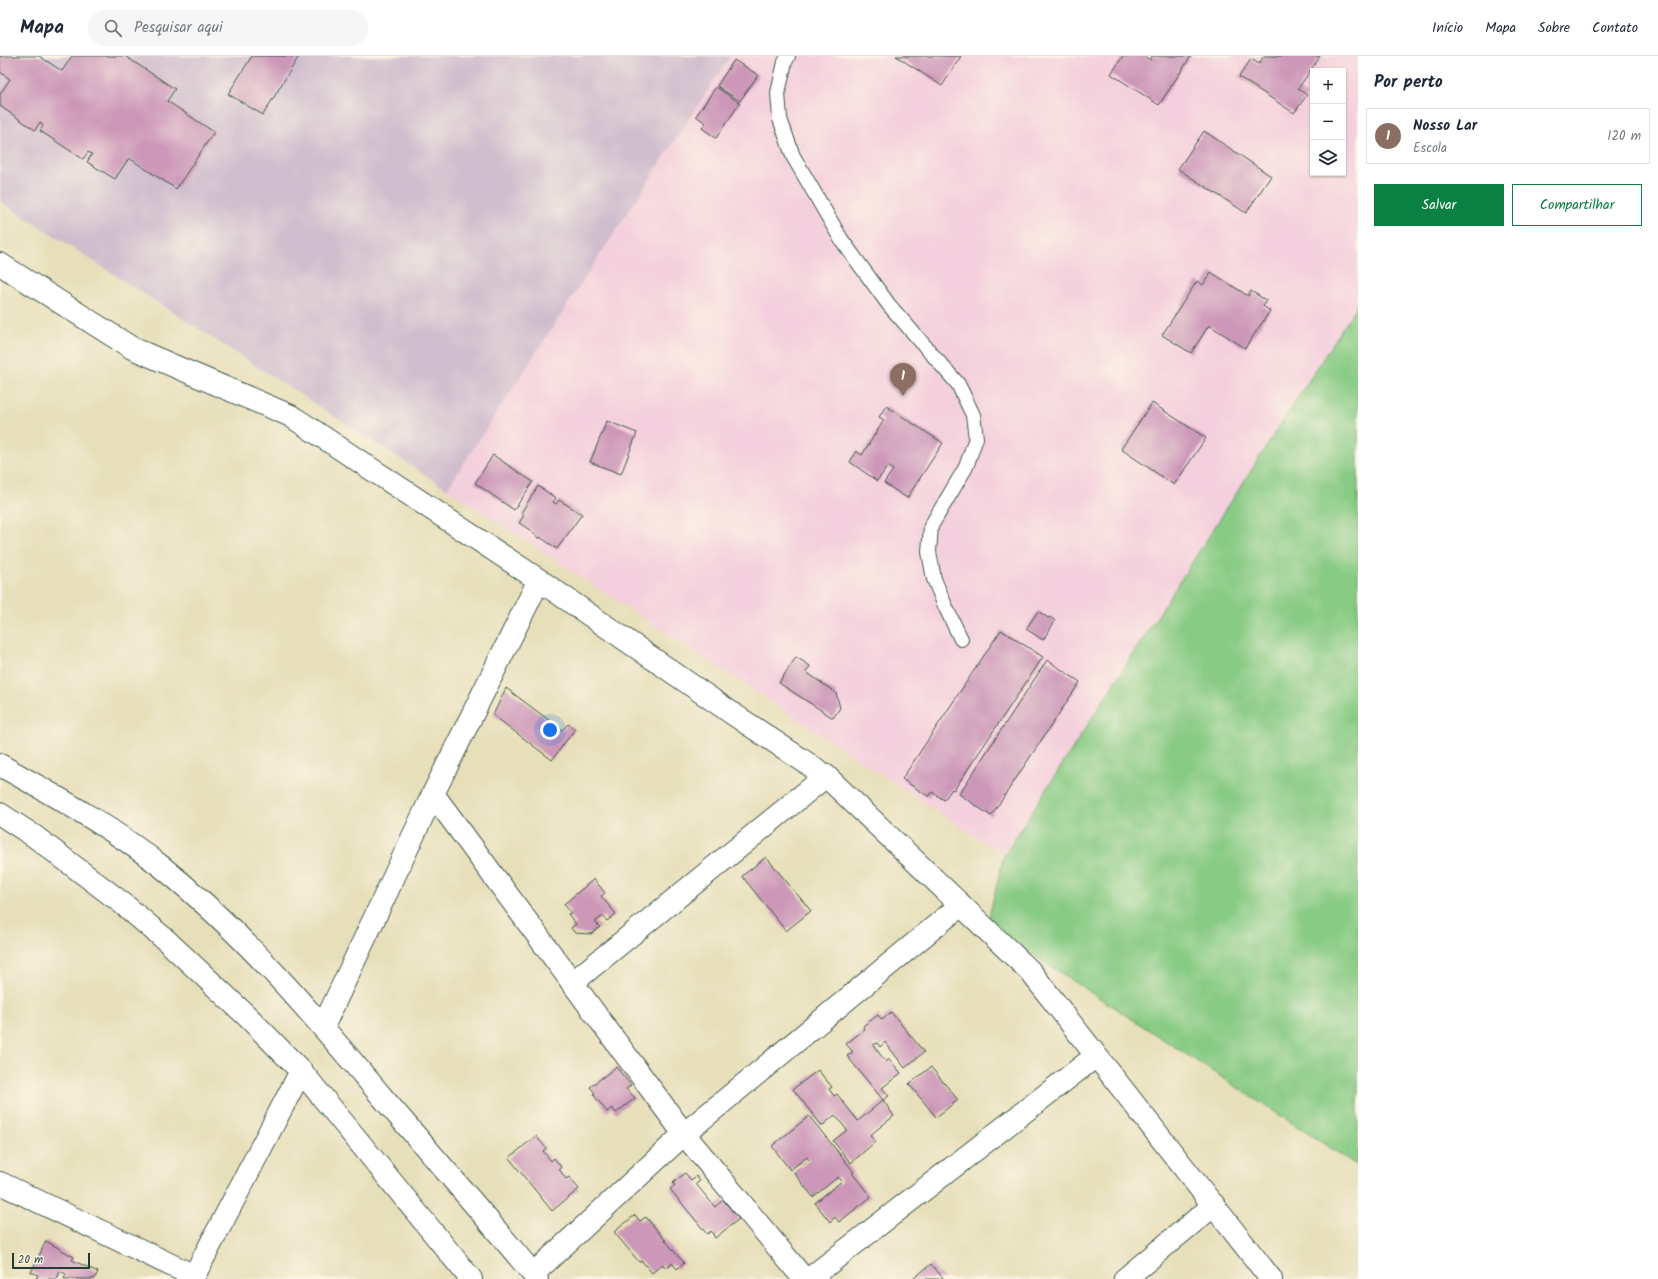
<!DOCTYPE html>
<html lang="pt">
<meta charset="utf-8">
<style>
:root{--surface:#fff;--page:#f6f6f7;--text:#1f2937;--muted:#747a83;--line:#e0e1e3;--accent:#0b8043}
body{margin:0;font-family:Kalam,sans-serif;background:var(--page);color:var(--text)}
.controls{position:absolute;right:12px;top:12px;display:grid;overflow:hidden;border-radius:0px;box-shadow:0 1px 3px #0004}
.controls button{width:36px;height:36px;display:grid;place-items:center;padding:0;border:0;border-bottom:1px solid var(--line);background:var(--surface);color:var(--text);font:20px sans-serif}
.scale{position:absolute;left:12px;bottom:10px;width:78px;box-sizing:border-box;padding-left:4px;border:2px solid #1f3d34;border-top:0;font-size:11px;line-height:14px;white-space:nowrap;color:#1f3d34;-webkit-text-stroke:3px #fcf5e5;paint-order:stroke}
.you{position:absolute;left:550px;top:674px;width:14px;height:14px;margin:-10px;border:3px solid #fff;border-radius:50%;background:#1a73e8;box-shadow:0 0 0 6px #1a73e833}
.badge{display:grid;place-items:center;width:26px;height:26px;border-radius:50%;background:var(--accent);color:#fff;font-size:13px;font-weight:700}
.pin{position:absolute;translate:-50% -33px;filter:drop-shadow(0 1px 2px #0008)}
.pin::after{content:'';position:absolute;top:21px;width:14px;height:12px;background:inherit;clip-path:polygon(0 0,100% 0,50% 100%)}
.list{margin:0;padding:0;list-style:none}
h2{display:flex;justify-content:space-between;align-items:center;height:52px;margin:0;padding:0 16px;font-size:17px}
h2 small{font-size:13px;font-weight:400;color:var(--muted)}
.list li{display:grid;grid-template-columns:26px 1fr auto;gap:12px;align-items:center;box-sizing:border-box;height:56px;margin:0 8px 8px;padding:0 8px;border:1px solid var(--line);border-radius:0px}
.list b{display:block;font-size:15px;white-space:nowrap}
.list p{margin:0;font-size:13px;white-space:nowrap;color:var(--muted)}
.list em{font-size:13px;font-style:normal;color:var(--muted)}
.actions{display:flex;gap:8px;padding:12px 16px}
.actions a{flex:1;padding:9px 0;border:1px solid var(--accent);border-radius:0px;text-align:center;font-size:14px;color:var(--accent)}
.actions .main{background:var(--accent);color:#fff}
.icon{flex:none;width:22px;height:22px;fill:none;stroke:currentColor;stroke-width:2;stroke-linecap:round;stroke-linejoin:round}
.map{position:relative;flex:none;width:1358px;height:1223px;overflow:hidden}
header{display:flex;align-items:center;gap:24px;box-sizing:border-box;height:56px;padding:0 20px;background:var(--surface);border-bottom:1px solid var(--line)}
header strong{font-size:19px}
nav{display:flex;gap:22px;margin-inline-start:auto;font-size:14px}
.search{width:280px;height:36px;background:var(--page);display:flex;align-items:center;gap:10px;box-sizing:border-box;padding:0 14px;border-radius:22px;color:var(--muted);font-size:15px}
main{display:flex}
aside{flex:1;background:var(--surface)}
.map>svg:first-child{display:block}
.built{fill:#f4cfdd;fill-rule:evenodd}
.industrial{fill:#d0bdcd}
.green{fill:#88cb84;stroke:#54845c}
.building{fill:#cc97b8}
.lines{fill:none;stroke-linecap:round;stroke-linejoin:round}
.service-casing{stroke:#3d5548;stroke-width:16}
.minor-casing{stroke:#3d5548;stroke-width:24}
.service{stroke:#fff;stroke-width:14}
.minor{stroke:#fff;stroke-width:22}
</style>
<header>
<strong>Mapa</strong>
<div class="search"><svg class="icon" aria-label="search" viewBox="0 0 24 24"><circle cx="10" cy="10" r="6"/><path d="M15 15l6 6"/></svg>Pesquisar aqui</div>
<nav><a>Início</a><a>Mapa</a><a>Sobre</a><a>Contato</a></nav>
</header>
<main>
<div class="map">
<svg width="1358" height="1223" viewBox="0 0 1358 1223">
<rect width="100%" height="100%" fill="#fcf5e5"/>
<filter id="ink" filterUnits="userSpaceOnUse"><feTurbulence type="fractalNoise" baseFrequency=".025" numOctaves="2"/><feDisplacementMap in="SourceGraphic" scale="8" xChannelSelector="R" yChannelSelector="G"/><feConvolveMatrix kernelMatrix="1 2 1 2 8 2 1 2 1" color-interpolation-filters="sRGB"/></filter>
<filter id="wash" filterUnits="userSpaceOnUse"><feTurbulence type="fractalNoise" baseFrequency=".012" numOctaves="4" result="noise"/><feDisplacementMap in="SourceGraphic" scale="16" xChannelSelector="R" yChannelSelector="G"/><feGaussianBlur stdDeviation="0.9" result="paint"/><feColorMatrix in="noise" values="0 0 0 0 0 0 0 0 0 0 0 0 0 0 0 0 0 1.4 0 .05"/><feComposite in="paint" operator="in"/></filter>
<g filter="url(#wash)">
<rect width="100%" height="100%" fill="#e7dfba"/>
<path class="built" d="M730,0h628v248l-354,551 -557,-366zM1313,15h30v102h-30z"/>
<polygon class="industrial" points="0,0 730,0 447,433 0,145"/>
<polygon class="green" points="1358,248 1358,1110 987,869 1004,799"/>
<g id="blocks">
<g class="building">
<polygon points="0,0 39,0 62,15 72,0 125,0 175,33 167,45 214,76 176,133 129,102 115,123 87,106 92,98 88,96 83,103 40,75 43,70 40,66 35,74 0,50 0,38 10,23 0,16"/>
<polygon points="252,0 299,0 263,59 228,38"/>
<polygon points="896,0 961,0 942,30"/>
<polygon points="1123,0 1144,0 1150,4 1152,0 1191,0 1159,49 1111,18"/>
<polygon points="1264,0 1320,0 1298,33 1307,39 1294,57 1239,21 1251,3 1259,8"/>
<polygon points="734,4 758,19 740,45 717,30"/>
<polygon points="716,31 740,47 716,82 702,72 706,67 696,60"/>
<polygon points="1204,75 1271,120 1246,157 1178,113"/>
<polygon points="1211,216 1248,240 1251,235 1267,245 1263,250 1270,255 1245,292 1209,269 1191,297 1162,279 1197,225 1203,229"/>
<polygon points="1152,347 1206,382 1174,429 1121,393"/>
<polygon points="886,350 943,387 907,442 884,427 893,414 888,410 877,425 850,406 856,395 862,399 884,364 879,361"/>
<polygon points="607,365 637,377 621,418 590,406"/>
<polygon points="493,399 533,426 514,454 475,427"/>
<polygon points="538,430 556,442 553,446 556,448 559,444 582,458 557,493 540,481 539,483 533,476 519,467 524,459 521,457"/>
<polygon points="1038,555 1048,562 1050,561 1055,565 1043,584 1026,573"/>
<polygon points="1001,574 1043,601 954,734 952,733 944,744 932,736 929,741 902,723"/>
<polygon points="796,601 810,610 806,616 836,637 840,652 833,662 779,627"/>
<polygon points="1047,604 1080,626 991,760 959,738"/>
<polygon points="506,632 562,674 568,668 575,673 552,704 493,659"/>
<polygon points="766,801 811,855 786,875 742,820"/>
<polygon points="594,823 605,837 601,840 604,844 616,858 607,865 603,860 595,866 600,871 591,878 575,877 571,872 576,868 568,858 571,857 564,848"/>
<polygon points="891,956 924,996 905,1012 885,986 880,991 877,987 873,989 886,1006 889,1003 901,1017 882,1032 889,1040 883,1044 847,1000 853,996 846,988 865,973 863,970 878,959 882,964"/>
<polygon points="616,1011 631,1029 626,1033 635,1042 616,1057 612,1052 607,1056 593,1038 595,1037 590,1031"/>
<polygon points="931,1011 958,1044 936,1061 909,1028"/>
<polygon points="818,1014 832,1031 829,1033 834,1040 837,1038 858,1065 883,1044 894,1060 870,1079 875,1086 851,1107 833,1085 847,1074 835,1059 822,1070 793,1033"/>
<polygon points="809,1060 854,1116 852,1117 871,1141 839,1166 835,1161 830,1166 815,1147 842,1125 838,1121 813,1141 794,1117 809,1104 807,1101 790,1114 772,1090"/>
<polygon points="536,1080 546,1092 543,1095 551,1105 554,1102 561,1111 559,1113 566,1123 569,1121 579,1133 552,1155 509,1102"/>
<polygon points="685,1117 691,1124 696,1120 700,1125 696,1128 715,1151 723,1144 739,1163 715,1182 711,1175 707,1178 670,1133 675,1129 673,1127"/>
<polygon points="635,1159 640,1165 646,1161 684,1207 677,1213 672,1207 665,1212 663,1208 652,1217 642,1205 639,1206 614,1176"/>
<polygon points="46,1185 74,1201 72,1204 98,1216 94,1223 64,1223 66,1218 60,1215 57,1223 36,1223 38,1219 31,1216"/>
<polygon points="931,1208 944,1223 913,1223"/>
</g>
</g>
</g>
<g filter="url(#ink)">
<use href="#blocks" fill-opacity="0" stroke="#3d5548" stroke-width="1"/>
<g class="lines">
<g class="service-casing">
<polyline id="service" points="788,0 785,6 778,37 780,63 793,100 841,183 889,249 958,328 973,359 976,382 966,411 931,470 929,496 934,523 946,552 961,583"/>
</g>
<g class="minor-casing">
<g id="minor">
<polyline points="0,208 132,292 291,360 539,524 733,658 826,720 1030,915 1271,1223"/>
<path d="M0,709c55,31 113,63 162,102 83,67 153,150 221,231 52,60 104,120 154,181"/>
<polyline points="433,738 684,1078 804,1223"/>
<polyline points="0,758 34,780 122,847 167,885 249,962 301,1015 471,1223"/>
<polyline points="572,927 826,720"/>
<polyline points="323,971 433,738 539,524"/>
<polyline points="0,1127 194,1220"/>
<polyline points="533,1218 684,1078 961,849"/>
<polyline points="191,1223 194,1220 301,1015"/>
<polyline points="809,1223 1096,1000"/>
<polyline points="1125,1223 1214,1149"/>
</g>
</g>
<use href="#service" class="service"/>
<use href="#minor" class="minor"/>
</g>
</g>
</svg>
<div class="controls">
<button>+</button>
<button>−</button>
<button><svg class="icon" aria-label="layers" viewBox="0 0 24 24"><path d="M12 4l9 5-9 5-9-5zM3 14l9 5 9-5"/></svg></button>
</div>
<div class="scale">20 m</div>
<div class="you"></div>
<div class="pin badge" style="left:903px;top:340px;background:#8d6e63">1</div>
</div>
<aside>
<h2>Por perto<small></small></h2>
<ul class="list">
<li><span class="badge" style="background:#8d6e63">1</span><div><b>Nosso Lar</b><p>Escola</p></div><em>120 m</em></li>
</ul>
<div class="actions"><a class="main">Salvar</a><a>Compartilhar</a></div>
</aside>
</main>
